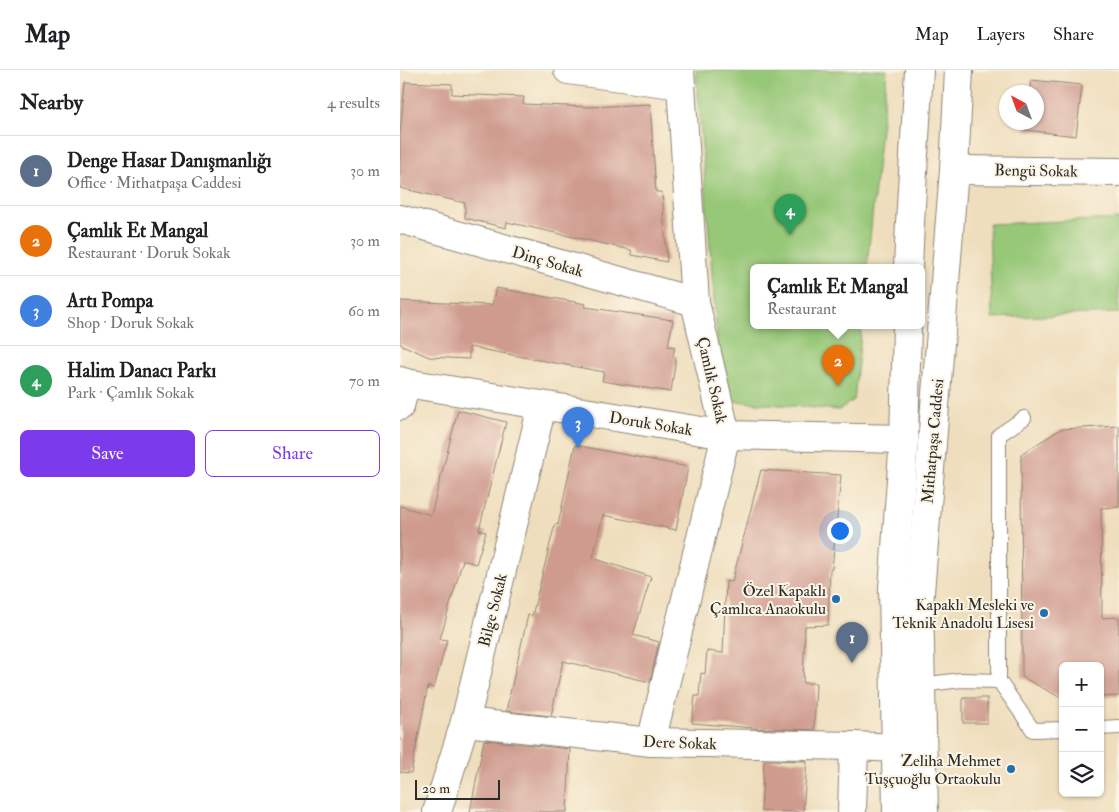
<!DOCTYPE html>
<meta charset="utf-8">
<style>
:root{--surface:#fff;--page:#f2f2f2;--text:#202124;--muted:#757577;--line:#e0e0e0;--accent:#7c3aed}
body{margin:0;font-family:"IM FELL Double Pica",serif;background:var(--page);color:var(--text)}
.controls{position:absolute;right:15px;bottom:15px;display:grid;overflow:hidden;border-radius:8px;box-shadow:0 1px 4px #0004}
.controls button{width:45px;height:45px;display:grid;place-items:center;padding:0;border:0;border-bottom:1px solid var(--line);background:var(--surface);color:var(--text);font:25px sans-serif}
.compass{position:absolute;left:599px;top:15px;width:45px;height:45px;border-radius:50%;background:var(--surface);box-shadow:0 1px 4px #0004;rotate:319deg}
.scale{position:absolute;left:15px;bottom:12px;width:85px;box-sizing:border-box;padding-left:5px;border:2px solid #2b2b2b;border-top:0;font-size:14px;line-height:18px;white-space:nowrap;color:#2b2b2b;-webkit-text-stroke:4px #fcf5e5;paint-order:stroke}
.you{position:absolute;left:439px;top:460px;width:18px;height:18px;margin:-12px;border:4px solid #fff;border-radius:50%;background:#1a73e8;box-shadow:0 0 0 8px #1a73e833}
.badge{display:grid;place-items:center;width:32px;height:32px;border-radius:50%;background:var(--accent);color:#fff;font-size:16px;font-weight:700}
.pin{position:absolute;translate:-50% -41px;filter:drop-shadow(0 1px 2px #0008)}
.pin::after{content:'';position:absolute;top:26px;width:18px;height:15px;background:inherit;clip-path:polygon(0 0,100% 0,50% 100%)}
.popup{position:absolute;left:350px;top:194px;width:175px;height:65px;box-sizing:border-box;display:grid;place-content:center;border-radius:8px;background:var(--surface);filter:drop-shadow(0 1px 4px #0005);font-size:16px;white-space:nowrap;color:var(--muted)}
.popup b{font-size:19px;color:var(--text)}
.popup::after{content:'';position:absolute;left:50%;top:100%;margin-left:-10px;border:10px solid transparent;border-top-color:var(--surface)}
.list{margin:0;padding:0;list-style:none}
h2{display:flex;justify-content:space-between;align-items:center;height:65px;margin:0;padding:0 20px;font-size:21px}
h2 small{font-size:16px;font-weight:400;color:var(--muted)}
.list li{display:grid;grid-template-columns:32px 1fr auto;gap:15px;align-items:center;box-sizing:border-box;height:70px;padding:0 20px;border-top:1px solid var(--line)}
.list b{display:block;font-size:19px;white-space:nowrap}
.list p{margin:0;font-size:16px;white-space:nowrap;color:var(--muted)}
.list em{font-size:16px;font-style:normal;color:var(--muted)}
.actions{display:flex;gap:10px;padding:15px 20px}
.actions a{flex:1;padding:11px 0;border:1px solid var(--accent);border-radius:8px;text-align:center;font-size:18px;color:var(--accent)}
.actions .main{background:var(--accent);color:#fff}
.icon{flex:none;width:28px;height:28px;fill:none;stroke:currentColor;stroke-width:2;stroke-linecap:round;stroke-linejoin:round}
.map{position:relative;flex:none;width:719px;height:742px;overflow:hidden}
header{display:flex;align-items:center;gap:30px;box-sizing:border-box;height:70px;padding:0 25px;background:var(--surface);border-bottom:1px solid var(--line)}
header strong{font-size:24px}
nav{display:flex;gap:28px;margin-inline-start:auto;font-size:18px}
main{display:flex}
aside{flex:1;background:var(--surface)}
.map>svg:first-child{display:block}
.green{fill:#97c878;stroke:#617a52}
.building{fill:#cf9b8f}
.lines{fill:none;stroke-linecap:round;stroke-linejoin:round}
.service-casing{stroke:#8d8474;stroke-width:16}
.minor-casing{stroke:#8d8474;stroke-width:30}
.tertiary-casing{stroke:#8d8474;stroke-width:30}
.service{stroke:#fff;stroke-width:14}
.minor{stroke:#fff;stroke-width:28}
.tertiary{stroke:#fff;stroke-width:28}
.poi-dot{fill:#1f6fb2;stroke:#fcf5e5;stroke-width:2}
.labels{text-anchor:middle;stroke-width:4;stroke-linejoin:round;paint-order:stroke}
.street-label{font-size:16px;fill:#2b2b2b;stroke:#fcf5e5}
.poi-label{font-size:16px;fill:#2b2b2b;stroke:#fcf5e5;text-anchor:end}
</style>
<header>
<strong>Map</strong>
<nav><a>Map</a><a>Layers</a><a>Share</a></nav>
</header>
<main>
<aside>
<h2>Nearby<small>4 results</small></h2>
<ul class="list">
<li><span class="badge" style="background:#5c6f8a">1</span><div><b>Denge Hasar Danışmanlığı</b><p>Office · Mithatpaşa Caddesi</p></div><em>30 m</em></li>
<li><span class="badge" style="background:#e8710a">2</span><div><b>Çamlık Et Mangal</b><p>Restaurant · Doruk Sokak</p></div><em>30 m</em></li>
<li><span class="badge" style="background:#3f7fe0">3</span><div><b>Artı Pompa</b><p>Shop · Doruk Sokak</p></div><em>60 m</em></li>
<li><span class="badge" style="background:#2e9e5b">4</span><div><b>Halim Danacı Parkı</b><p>Park · Çamlık Sokak</p></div><em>70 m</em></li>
</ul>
<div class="actions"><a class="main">Save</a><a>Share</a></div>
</aside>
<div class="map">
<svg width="719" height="742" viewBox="0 0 719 742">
<rect width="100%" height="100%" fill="#fcf5e5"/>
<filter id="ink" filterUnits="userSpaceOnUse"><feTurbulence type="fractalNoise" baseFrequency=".02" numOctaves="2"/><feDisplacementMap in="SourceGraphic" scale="10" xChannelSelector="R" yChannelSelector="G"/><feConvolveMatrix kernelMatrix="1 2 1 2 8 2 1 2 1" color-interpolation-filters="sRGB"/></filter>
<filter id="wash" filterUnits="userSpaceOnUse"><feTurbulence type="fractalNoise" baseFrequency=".0096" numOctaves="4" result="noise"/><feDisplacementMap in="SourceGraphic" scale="20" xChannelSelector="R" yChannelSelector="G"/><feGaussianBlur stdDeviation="1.12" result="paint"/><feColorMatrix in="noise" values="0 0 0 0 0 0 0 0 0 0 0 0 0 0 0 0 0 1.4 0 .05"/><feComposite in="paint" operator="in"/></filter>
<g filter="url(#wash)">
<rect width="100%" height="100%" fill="#efdebd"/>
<g class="green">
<polygon points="296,0 487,0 467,197 354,197 354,255 462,255 454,330 439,340 322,330"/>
<polygon points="719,149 719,243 592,248 589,154"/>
</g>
<g id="blocks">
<g class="building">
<polygon points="631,10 682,15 676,66 625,60 626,52 636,52 636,22 630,22"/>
<polygon points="5,12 52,14 52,24 124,27 123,34 189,37 250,34 256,122 262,122 267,192 232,185 231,180 107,152 106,158 65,148 65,133 0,118 0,64"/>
<polygon points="96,218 186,234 185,237 273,250 268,276 275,277 273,286 276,287 271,322 202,311 204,302 69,277 69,289 29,287 0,274 0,231 92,235"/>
<polygon points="58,340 106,352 79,460 86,462 76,494 63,490 40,569 47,570 34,618 28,616 11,703 0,702 0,436 31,445"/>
<polygon points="719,356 719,437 701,438 702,548 719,547 719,626 700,627 700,596 663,596 663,629 622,607 621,384 661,359"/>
<polygon points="175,375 288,397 276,460 203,445 193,488 251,507 233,565 259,572 250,612 163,591 151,646 106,641 128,545 132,546 155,454 158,455"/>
<polygon points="361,400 441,405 432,499 430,499 428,555 405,556 403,613 416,613 414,660 354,658 292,653 295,626 299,626 301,603 305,604 307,581 323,583 326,511 332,512"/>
<rect x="563" y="628" width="24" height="25"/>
<polygon points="84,670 170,679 167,742 70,742"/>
<polygon points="364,690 407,691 403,742 361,741"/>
</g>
</g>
</g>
<g filter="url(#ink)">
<use href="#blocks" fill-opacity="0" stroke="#8d8474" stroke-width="1"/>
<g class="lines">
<g class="service-casing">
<g id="service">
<polyline points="599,611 599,365 624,348"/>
<polyline points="521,615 561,610 599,611 633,660 663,659"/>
<polyline points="700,658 719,657"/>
</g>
</g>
<g class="minor-casing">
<g id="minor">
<polyline points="168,0 281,15"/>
<polyline points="554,100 719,102"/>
<polyline points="0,149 295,232"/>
<polyline points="0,311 6,313 326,365 504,369"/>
<polyline points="0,336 6,313"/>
<polyline points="65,652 251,672 454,676 497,678"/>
<polyline points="251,672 326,365 295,232 280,0"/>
<polyline points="37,742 65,652 142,336"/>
<polyline points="452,742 454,676"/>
</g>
</g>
<g class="tertiary-casing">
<g id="tertiary">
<polyline points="508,197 510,153 519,0"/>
<polyline points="497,742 493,518 504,369 507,255"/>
<polyline points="524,742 519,535 554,100 559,0"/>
</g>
</g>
<use href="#service" class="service"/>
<use href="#minor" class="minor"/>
<use href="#tertiary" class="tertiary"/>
</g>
</g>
<g class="poi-dot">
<circle cx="436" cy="529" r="5"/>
<circle cx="644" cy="543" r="5"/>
<circle cx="611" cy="699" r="5"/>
</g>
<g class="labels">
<g class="street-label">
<text transform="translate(636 100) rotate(1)" y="6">Bengü Sokak</text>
<text transform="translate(148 191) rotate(16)" y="6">Dinç Sokak</text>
<text transform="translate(313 310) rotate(77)" y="6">Çamlık Sokak</text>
<text transform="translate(251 353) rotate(9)" y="6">Doruk Sokak</text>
<text transform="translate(532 371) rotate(-85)" y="6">Mithatpaşa Caddesi</text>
<text transform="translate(92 540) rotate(-76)" y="6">Bilge Sokak</text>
<text transform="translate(280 672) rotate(2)" y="6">Dere Sokak</text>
</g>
<g class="poi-label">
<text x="426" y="526">Özel Kapaklı<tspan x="426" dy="18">Çamlıca Anaokulu</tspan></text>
<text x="634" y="540">Kapaklı Mesleki ve<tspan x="634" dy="18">Teknik Anadolu Lisesi</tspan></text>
<text x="601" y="696">Zeliha Mehmet<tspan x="601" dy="18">Tuşçuoğlu Ortaokulu</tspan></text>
</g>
</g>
</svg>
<div class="controls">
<button>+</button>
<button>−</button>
<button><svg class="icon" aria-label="layers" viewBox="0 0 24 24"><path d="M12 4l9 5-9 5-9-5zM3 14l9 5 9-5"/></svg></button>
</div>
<svg class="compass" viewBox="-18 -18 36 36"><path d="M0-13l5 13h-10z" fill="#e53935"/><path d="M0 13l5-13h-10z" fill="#757577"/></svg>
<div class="scale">20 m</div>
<div class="you"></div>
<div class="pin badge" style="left:452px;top:593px;background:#5c6f8a">1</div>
<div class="pin badge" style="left:438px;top:316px;background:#e8710a">2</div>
<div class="popup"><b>Çamlık Et Mangal</b>Restaurant</div>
<div class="pin badge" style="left:178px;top:378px;background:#3f7fe0">3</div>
<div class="pin badge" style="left:390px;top:165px;background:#2e9e5b">4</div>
</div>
</main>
